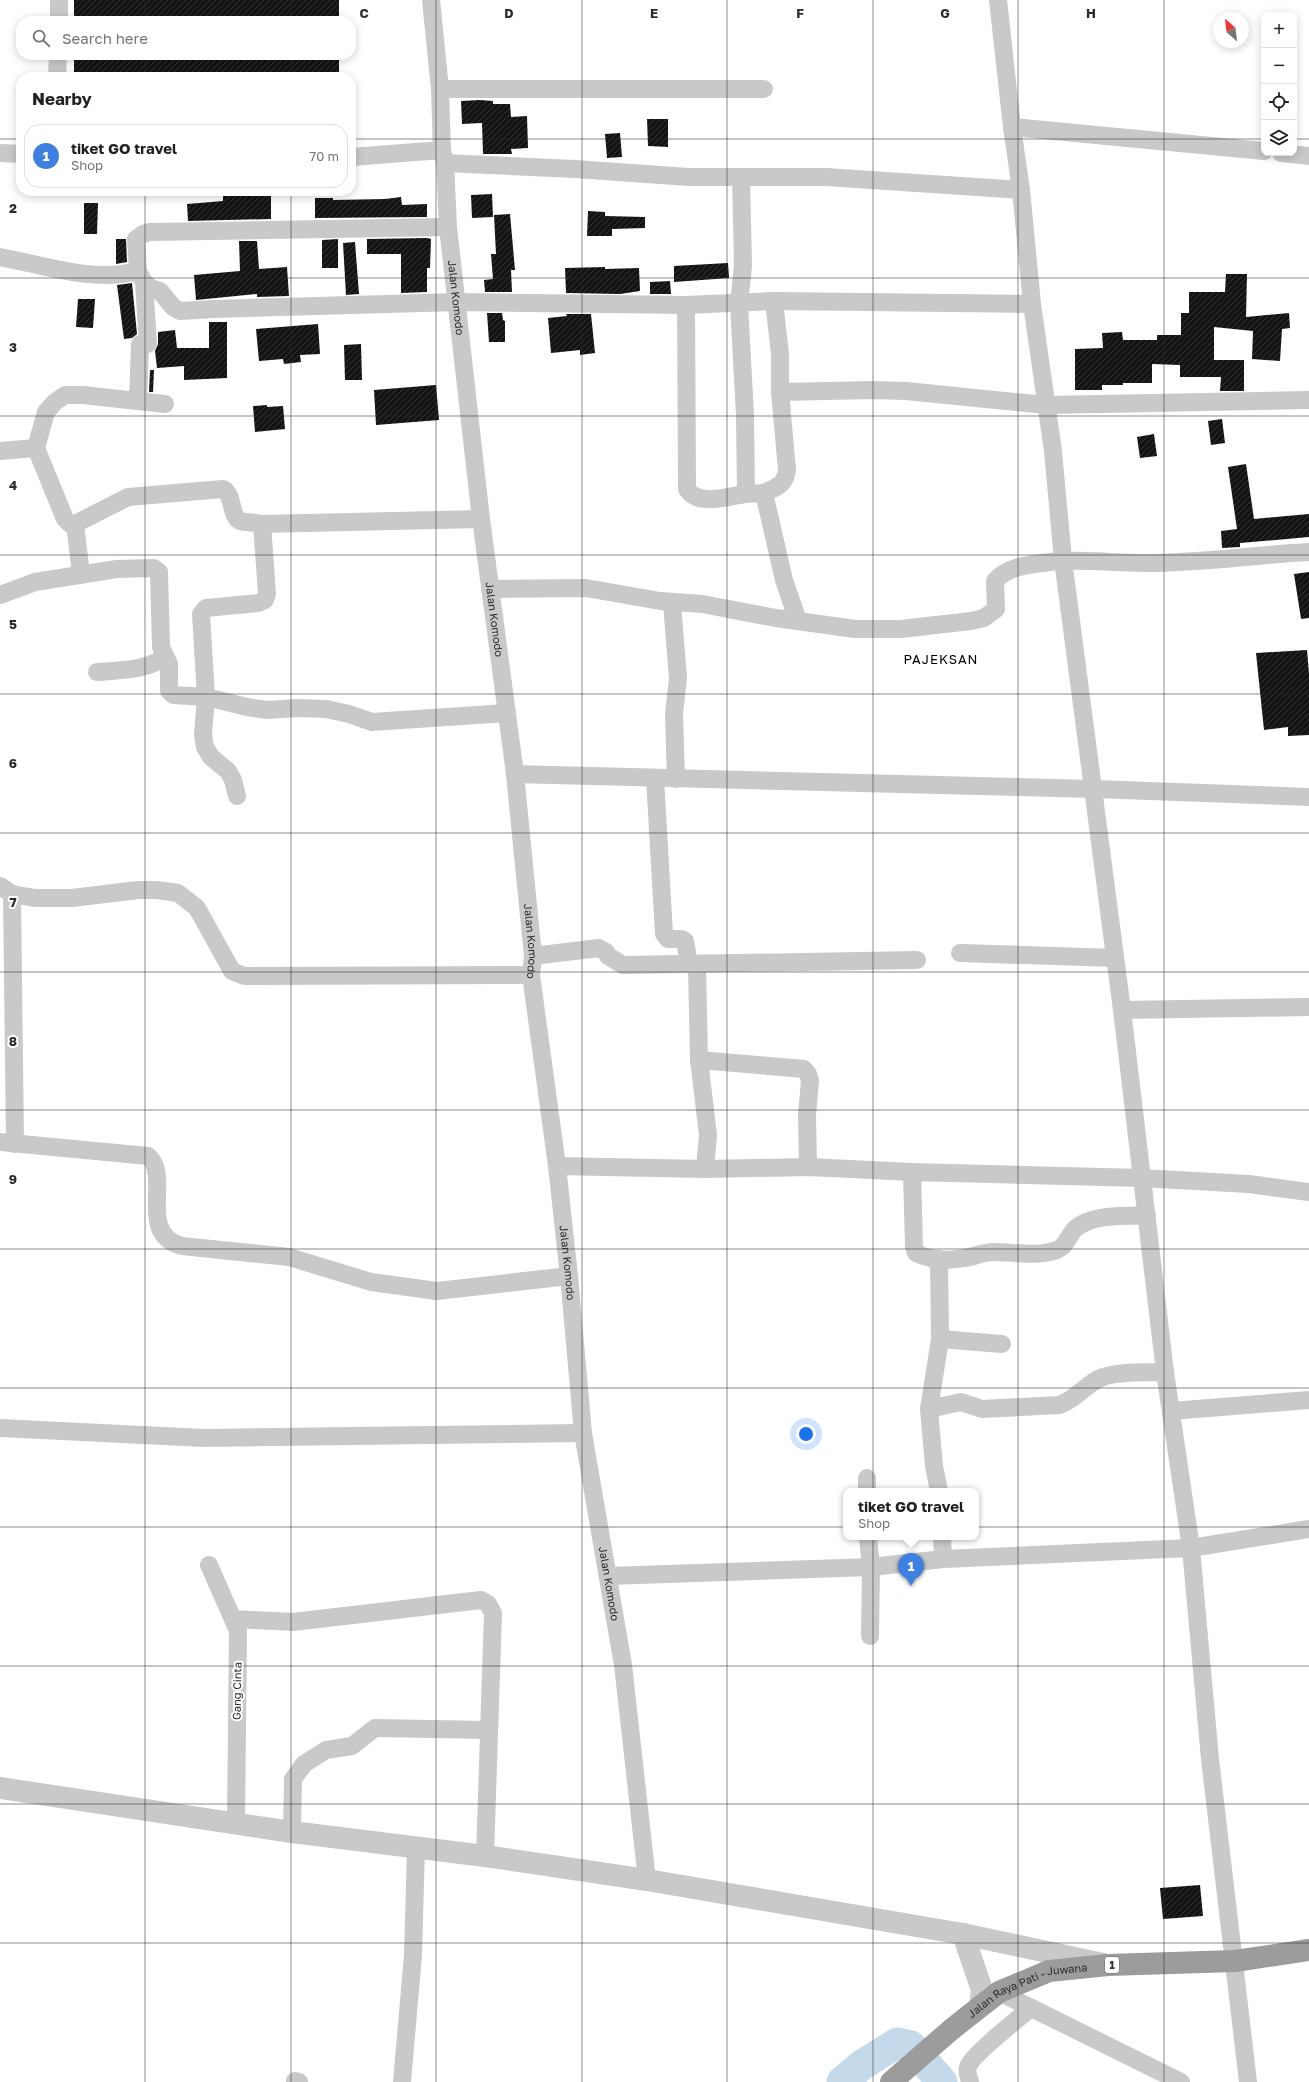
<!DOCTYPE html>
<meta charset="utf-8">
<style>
:root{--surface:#fff;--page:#f6f6f6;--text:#202124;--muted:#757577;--line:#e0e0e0;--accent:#e52c30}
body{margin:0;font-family:"Golos Text",sans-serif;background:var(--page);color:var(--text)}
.controls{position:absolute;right:12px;top:12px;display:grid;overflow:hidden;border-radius:8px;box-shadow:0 2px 10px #0003}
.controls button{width:36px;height:36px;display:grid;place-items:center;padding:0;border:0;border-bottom:1px solid var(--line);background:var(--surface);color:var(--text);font:20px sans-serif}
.compass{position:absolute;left:1213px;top:12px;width:36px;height:36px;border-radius:50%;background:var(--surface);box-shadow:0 2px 10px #0003;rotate:332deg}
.you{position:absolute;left:806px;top:1434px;width:14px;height:14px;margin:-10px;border:3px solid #fff;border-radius:50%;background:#1a73e8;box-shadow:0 0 0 6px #1a73e833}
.badge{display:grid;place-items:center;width:26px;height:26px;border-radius:50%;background:var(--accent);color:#fff;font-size:13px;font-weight:700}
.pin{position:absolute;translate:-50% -33px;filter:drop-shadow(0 1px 2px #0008)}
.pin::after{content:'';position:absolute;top:21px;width:14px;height:12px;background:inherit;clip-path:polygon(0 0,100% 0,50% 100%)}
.popup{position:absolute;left:843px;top:1488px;width:136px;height:52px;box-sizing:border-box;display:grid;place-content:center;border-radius:8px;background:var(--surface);filter:drop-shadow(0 1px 3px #0005);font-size:13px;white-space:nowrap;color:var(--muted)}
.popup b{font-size:15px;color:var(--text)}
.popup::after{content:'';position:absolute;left:50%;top:100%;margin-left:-8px;border:8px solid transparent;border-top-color:var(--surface)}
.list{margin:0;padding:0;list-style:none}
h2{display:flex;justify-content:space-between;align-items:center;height:52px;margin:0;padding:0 16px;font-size:17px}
h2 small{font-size:13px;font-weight:400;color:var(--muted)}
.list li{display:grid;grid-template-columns:26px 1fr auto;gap:12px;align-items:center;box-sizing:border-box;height:64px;margin:0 8px 8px;padding:0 8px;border:1px solid var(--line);border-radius:16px}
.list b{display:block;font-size:15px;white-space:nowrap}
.list p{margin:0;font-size:13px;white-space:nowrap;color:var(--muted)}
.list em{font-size:13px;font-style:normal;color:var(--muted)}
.icon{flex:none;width:22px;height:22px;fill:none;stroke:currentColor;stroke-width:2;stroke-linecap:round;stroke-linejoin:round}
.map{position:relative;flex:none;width:1309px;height:2082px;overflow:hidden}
.search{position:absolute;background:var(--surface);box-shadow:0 2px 10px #0003;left:16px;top:16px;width:340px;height:44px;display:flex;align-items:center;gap:10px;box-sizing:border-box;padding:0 14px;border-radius:16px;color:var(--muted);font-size:15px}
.panel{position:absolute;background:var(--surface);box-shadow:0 2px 10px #0003;left:16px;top:72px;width:340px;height:124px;border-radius:16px}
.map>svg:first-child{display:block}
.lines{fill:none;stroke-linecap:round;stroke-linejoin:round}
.river{stroke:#c4daea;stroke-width:31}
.building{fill:url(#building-hatch)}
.minor{stroke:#c9c9c9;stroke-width:18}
.tertiary{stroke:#c9c9c9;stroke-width:22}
.trunk{stroke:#9c9c9c;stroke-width:22}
.grid{fill:none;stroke:#2c2c2c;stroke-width:1;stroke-opacity:0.55}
.labels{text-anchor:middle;stroke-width:4;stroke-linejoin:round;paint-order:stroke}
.shield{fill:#fff;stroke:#6b6b6b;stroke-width:1}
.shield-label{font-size:10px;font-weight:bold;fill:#2c2c2c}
.street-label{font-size:11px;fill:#2c2c2c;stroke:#fff}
.quarter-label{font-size:13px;letter-spacing:1px;fill:#000;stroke:#fff}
.grid-label{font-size:13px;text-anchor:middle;font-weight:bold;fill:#2c2c2c;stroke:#fff;stroke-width:4;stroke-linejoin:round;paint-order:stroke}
</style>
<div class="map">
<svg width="1309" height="2082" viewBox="0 0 1309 2082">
<defs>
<pattern id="building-hatch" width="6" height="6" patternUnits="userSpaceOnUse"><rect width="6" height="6" fill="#131313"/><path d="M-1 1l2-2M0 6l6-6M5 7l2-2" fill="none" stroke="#363636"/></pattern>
</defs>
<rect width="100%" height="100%" fill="#fff"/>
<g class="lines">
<polyline class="river" points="842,2082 862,2065 897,2043 911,2046 942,2082"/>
</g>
<g class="building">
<rect x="74" y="0" width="265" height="21"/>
<rect x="74" y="55" width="265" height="22"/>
<polygon points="480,100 493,101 493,104 510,104 511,117 527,116 528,148 511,149 512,154 483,154 482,123 462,124 461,101"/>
<polygon points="647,119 668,119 668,147 648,146"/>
<polygon points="620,133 622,157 607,158 605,134"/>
<polygon points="271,191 271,219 188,221 187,204 223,201 223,192"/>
<polygon points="492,194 493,217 472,218 471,195"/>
<polygon points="401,197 402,205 427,204 427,217 315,218 315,198 333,198 333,200 385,199"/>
<polygon points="84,203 98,203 97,234 84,234"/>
<polygon points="588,211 605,212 605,216 645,217 645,228 612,229 612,236 587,236"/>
<polygon points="510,214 515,270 511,270 512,292 485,292 484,280 493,279 491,254 496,254 494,215"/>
<polygon points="427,238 431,239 430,268 427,268 427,292 401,293 401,254 367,254 367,239"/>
<polygon points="116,239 126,239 127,262 116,264"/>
<polygon points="338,239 338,268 322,268 322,240"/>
<polygon points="239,241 257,241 259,269 287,267 289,296 257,297 257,294 196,300 194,275 240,271"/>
<polygon points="355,242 359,294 346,295 343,243"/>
<polygon points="728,263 729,278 674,282 674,266"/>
<polygon points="605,267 605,269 639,268 640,291 620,294 566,293 565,268"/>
<polygon points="1226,274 1247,274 1246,317 1289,313 1290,328 1282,329 1280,361 1252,359 1253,331 1214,327 1214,360 1244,360 1244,391 1220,391 1221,377 1180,377 1180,365 1152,364 1152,383 1123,383 1123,385 1102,385 1102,390 1075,390 1075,349 1103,348 1102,333 1122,332 1123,340 1157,340 1157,335 1181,335 1181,313 1189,313 1189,292 1225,292"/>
<polygon points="670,281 671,294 650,294 650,282"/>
<polygon points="132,283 137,334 132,338 124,339 117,285"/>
<polygon points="78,299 95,299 93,328 76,327"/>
<polygon points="487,313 502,313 503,320 505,321 505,342 489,342"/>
<polygon points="566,314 591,314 595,353 580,355 580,350 551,353 548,318 567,316"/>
<polygon points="209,322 227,322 227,378 184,380 184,366 157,368 155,351 158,344 158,332 175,330 177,348 209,348"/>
<polygon points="318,324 320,354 300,355 301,362 284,364 283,359 259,361 256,329"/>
<polygon points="361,344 362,380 345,380 344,345"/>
<polygon points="150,370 154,370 153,392 149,392"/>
<polygon points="436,385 439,420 376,425 374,390"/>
<polygon points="267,405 267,407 283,406 285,429 255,432 253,406"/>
<polygon points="1222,419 1225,443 1211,445 1208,421"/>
<polygon points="1154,434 1157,456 1140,458 1137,437"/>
<polygon points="1246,464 1254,519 1309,514 1309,537 1240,543 1240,547 1222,548 1221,531 1237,529 1228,467"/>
<polygon points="1309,572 1309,618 1301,619 1294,574"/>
<polygon points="1307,650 1309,673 1309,735 1288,736 1288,727 1264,730 1256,653"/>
<polygon points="1200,1885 1203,1916 1163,1919 1160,1888"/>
</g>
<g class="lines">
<g class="minor">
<path id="s1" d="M431,0l9,89 2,61 3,13 3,64 33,292 34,255 18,182 -2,19 26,191 12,110 14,157 40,232 24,215"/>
<polyline points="998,0 1012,127 1021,190 1032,304 1053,451 1063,560 1122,1010 1165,1372 1191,1548 1210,1759 1248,2082"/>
<polyline points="59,21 59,0"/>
<polyline points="57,77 58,55"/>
<polyline points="440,89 764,89"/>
<polyline points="1012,127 1264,151"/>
<polyline points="0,153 21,154"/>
<polyline points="1281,153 1309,156"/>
<polyline points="351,157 442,150"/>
<polyline points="445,163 575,169 689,177 826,177 1021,190"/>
<polyline points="741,178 743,266 739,304 745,415 746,494 764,493"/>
<path d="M0,257c45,8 93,26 138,14l6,11 7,6 9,3 13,16 7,4 34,-2 244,-7 228,3 88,-4 258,3"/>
<polyline points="138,271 136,239 143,234 150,232 448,227"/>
<path d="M774,301l6,53v38l7,78c-2,15 -10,17 -23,23l20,87 14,41"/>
<path d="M686,305l1,184c11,18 41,7 59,5"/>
<polyline points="780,392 872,390 906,391 1046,405 1309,400"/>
<polyline points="138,401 140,344 148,344 144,282"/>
<path d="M165,404l-82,-9h-18l-10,7 -9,10 -10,36 29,71 5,5h5l53,-27 95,-8c11,5 7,28 17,32 6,2 15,1 22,3l219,-5"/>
<polyline points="0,451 36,448"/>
<polyline points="75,524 81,574"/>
<path d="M490,589l96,-1 74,13 42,3 74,14 79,11h46l70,-8 13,-3 12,-9 -1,-28c11,-13 30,-16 47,-18 34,-5 68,0 103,0 55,0 109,-8 164,-11"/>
<polyline points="0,595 35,582 117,569 154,568 159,572 161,647 169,664 169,691 173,695 206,697 247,707 267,710 297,708 326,709 349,714 372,722 507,713"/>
<polyline points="672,603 678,678 674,714 676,779"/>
<path d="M97,672c22,-2 51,-1 68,-16"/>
<polyline points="515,774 1095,789 1309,797"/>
<polyline points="655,778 664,934 668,939 682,939 685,941 689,964"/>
<polyline points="237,796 233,780 228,771 211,757 205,747 203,735 206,697 201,614 206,608 258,603 265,600 267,594 262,524"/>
<polyline points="0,886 12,894 35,898 72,898 138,890 157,890 178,893 197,908 232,971 244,976 531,975"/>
<polyline points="12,894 15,1144"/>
<polyline points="960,953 1115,958"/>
<polyline points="533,956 599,948 606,952 608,956 623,965 917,960"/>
<polyline points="697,964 699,1060"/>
<polyline points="1122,1010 1309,1007"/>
<path d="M0,1142l148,14c24,19 -12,78 34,90l107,11 82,25 66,9 132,-15"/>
<polyline points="557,1166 705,1169 808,1167 912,1172 1140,1178 1249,1184 1309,1192"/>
<polyline points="705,1169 708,1135 699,1060 804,1069 808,1074 810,1081 807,1115 808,1167"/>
<path d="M912,1172l2,74 2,7c14,7 32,8 48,5 9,-1 19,-6 29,-6 21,0 43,5 64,-2 10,-4 11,-15 19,-22 18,-15 49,-11 71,-13"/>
<polyline points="940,1339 1002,1344"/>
<path d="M929,1409l32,-7 21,7 77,-4c17,-5 27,-22 44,-28 16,-6 44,-4 62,-5"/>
<polyline points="1171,1411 1309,1400"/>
<polyline points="0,1428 204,1438 583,1433"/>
<polyline points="867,1478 867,1491"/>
<polyline points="939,1491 934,1466 929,1409 940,1339 939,1259"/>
<polyline points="868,1537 871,1567 870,1636"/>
<polyline points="942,1537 943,1559"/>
<polyline points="209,1565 238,1631 236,1822"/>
<polyline points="608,1576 871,1567 943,1559 1191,1548 1309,1529"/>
<polyline points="233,1619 293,1622 481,1600 488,1604 493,1613 485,1856"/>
<polyline points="292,1832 293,1779 304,1764 326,1750 352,1746 375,1728 488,1730"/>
<polyline points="999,1992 1181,2082"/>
<polyline points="295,2081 299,2082"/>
<polyline points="402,2082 413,1955 416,1847"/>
<path d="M970,2082c-1,-4 -4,-11 -2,-15 3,-11 52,-50 63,-59"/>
</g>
<g class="tertiary">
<polyline points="0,1788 292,1832 485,1856 647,1880 963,1934 1103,1964"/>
<polyline points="963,1934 982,1990 980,2006"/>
</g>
<path class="trunk" id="s2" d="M891,2082l61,-53 47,-37 50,-21 59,-6 127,-4 74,-11"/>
</g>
<path class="grid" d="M145,0v21M291,0v21M436,0v2082M582,0v2082M727,0v2082M873,0v2082M1018,0v2082M1164,0v2082M145,55v22M291,55v22M0,139h21M351,139h913M1294,139h15M145,191v1891M291,191v1891M0,278h1309M0,416h1309M0,555h1309M0,694h1309M0,833h1309M0,972h1309M0,1110h1309M0,1249h1309M0,1388h1309M0,1527h1309M0,1666h1309M0,1804h1309M0,1943h1309"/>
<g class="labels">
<rect class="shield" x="1105" y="1957" width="14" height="16" rx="3"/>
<g class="shield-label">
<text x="1112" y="1969">1</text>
</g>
<g class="street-label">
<text dy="4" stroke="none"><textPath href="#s1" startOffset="299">Jalan Komodo</textPath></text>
<text dy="4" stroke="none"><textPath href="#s1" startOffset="623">Jalan Komodo</textPath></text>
<text dy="4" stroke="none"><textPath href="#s1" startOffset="947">Jalan Komodo</textPath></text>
<text dy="4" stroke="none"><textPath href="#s1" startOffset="1271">Jalan Komodo</textPath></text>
<text dy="4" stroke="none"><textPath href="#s1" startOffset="1595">Jalan Komodo</textPath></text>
<text transform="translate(237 1691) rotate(-89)" y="4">Gang Cinta</text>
<text dy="4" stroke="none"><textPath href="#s2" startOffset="168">Jalan Raya Pati - Juwana</textPath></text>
</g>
<g class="quarter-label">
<text x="941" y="664">PAJEKSAN</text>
</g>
</g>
<g class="grid-label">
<text x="364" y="18">C</text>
<text x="509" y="18">D</text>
<text x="654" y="18">E</text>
<text x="800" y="18">F</text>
<text x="945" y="18">G</text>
<text x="1091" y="18">H</text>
<text x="13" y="213">2</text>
<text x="13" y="352">3</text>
<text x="13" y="490">4</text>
<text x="13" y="629">5</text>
<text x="13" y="768">6</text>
<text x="13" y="907">7</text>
<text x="13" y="1046">8</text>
<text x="13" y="1184">9</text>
</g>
</svg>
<div class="controls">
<button>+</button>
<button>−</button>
<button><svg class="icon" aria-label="locate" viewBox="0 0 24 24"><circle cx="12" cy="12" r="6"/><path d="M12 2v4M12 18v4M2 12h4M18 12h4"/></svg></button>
<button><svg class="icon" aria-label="layers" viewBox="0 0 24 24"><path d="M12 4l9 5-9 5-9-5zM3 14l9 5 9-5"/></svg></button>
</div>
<svg class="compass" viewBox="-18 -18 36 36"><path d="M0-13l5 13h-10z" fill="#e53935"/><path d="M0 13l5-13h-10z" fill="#757577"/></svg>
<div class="you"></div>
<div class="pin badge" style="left:911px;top:1586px;background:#3f7fe0">1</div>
<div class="popup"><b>tiket GO travel</b>Shop</div>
<div class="search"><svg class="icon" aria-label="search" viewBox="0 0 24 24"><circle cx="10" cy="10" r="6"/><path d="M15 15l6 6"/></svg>Search here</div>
<section class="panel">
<h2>Nearby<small></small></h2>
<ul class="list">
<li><span class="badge" style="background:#3f7fe0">1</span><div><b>tiket GO travel</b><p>Shop</p></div><em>70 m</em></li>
</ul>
</section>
</div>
